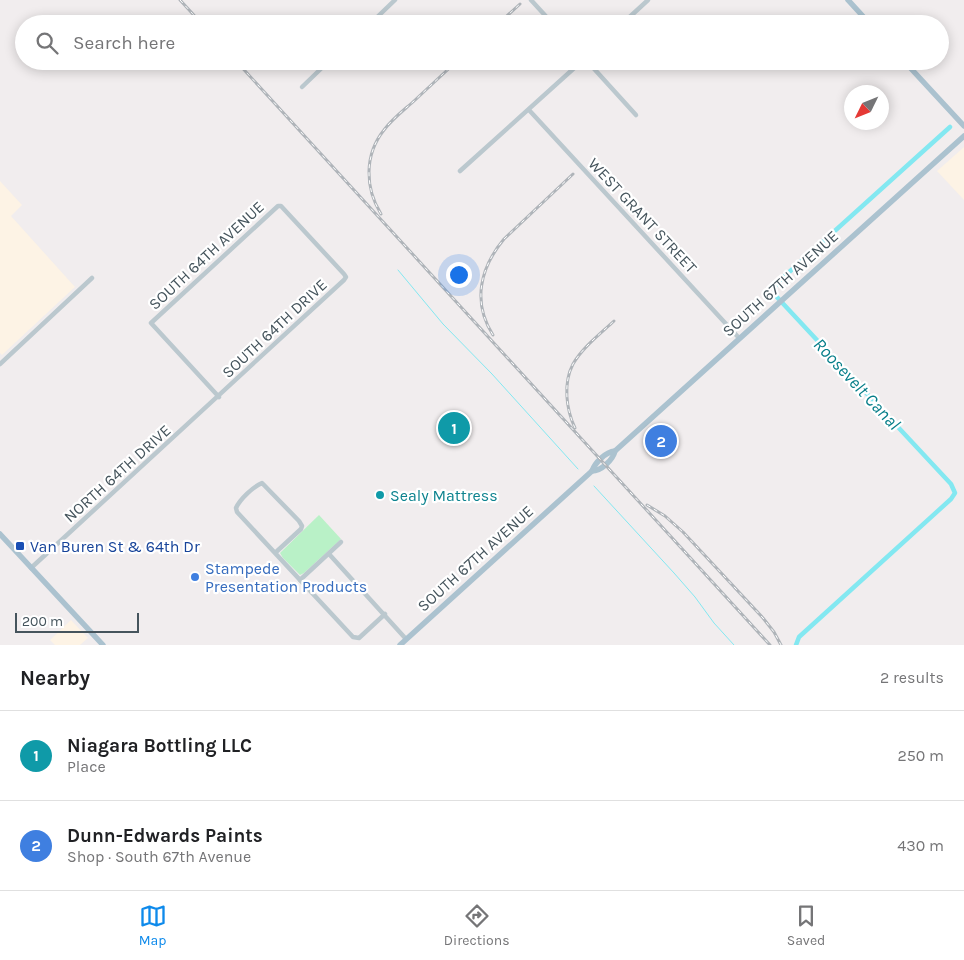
<!DOCTYPE html>
<meta charset="utf-8">
<style>
:root{--surface:#fff;--page:#f2f2f2;--text:#202124;--muted:#757577;--line:#e0e0e0;--accent:#0e8aeb}
body{margin:0;font-family:Karla,sans-serif;background:var(--page);color:var(--text)}
.compass{position:absolute;left:844px;top:85px;width:45px;height:45px;border-radius:50%;background:var(--surface);box-shadow:0 2px 12px #0003;rotate:227deg}
.scale{position:absolute;left:15px;bottom:12px;width:124px;box-sizing:border-box;padding-left:5px;border:2px solid #45545c;border-top:0;font-size:14px;line-height:18px;white-space:nowrap;color:#45545c;-webkit-text-stroke:4px #fff;paint-order:stroke}
.you{position:absolute;left:458px;top:274px;width:18px;height:18px;margin:-12px;border:4px solid #fff;border-radius:50%;background:#1a73e8;box-shadow:0 0 0 8px #1a73e833}
.badge{display:grid;place-items:center;width:32px;height:32px;border-radius:50%;background:var(--accent);color:#fff;font-size:16px;font-weight:700}
.pin{position:absolute;translate:-50% -50%;border:2px solid #fff;box-shadow:0 1px 5px #0006}
.list{margin:0;padding:0;list-style:none}
h2{display:flex;justify-content:space-between;align-items:center;height:65px;margin:0;padding:0 20px;font-size:21px}
h2 small{font-size:16px;font-weight:400;color:var(--muted)}
.list li{display:grid;grid-template-columns:32px 1fr auto;gap:15px;align-items:center;box-sizing:border-box;height:90px;padding:0 20px;border-top:1px solid var(--line)}
.list b{display:block;font-size:19px;white-space:nowrap}
.list p{margin:0;font-size:16px;white-space:nowrap;color:var(--muted)}
.list em{font-size:16px;font-style:normal;color:var(--muted)}
.icon{flex:none;width:28px;height:28px;fill:none;stroke:currentColor;stroke-width:2;stroke-linecap:round;stroke-linejoin:round}
.map{position:relative;flex:none;width:964px;height:645px;overflow:hidden}
.search{position:absolute;background:var(--surface);box-shadow:0 2px 12px #0003;left:15px;right:15px;top:15px;height:55px;display:flex;align-items:center;gap:12px;box-sizing:border-box;padding:0 18px;border-radius:28px;color:var(--muted);font-size:19px}
.sheet{height:245px;background:var(--surface)}
nav{display:flex;justify-content:space-around;align-items:center;box-sizing:border-box;height:70px;border-top:1px solid var(--line);background:var(--surface);font-size:14px;color:var(--muted)}
nav a{display:grid;justify-items:center;gap:2px}
nav .on{color:var(--accent)}
.map>svg:first-child{display:block}
.commercial{fill:#fdf3e5}
.green{fill:#b9f1c7}
.lines{fill:none;stroke-linecap:round;stroke-linejoin:round}
.stream{stroke:#83e8f1;stroke-width:1}
.canal{stroke:#83e8f1;stroke-width:4.5}
.minor{stroke:#bbc8ce;stroke-width:4.5}
.major{stroke:#abc2cf;stroke-width:5.5}
.rail-casing{stroke:#afb4b9;stroke-width:3}
.rail{stroke:#fff;stroke-width:1;stroke-dasharray:4;stroke-linecap:butt}
.culture-dot{fill:#0f9aa8;stroke:#fff;stroke-width:2}
.transit-dot{fill:#1a4fb4;stroke:#fff;stroke-width:2}
.shop-dot{fill:#3f7fe0;stroke:#fff;stroke-width:2}
.labels{text-anchor:middle;stroke-width:4.5;stroke-linejoin:round;paint-order:stroke}
.street-label{font-size:16px;fill:#45545c;stroke:#fff}
.culture-label{font-size:16px;fill:#0d838f;stroke:#fff;text-anchor:start}
.transit-label{font-size:16px;fill:#164399;stroke:#fff;text-anchor:start}
.shop-label{font-size:16px;fill:#366cbe;stroke:#fff;text-anchor:start}
.water-label{font-size:18px;font-style:italic;fill:#067e89;stroke:#fff}
</style>
<div class="map">
<svg width="964" height="645" viewBox="0 0 964 645">
<rect width="100%" height="100%" fill="#f1edee"/>
<g class="commercial">
<polygon points="964,147 964,200 937,171"/>
<polygon points="0,181 22,205 11,216 75,287 2,355 0,353"/>
<polygon points="71,620 88,638 80,645 55,645 50,640"/>
</g>
<polygon class="green" points="319,515 341,539 304,573 300,575 283,558 280,553"/>
<g class="lines">
<g class="stream">
<polyline points="398,270 443,324 492,374 578,469"/>
<polyline points="594,486 674,573 695,597 714,623 734,645"/>
</g>
<polyline class="canal" points="796,645 799,637 951,499 955,493 951,484 775,295 774,288 777,283 950,127"/>
<g class="minor">
<polyline points="531,0 553,24"/>
<polyline points="370,24 395,0"/>
<polyline points="622,24 648,0"/>
<polyline points="587,61 636,115"/>
<polyline points="302,87 329,61"/>
<polyline points="529,110 739,338"/>
<polyline points="460,171 582,61"/>
<polyline points="0,364 92,278"/>
<path d="M275,553l26,-24 1,-3 -3,-5 -37,-38c-9,4 -22,16 -26,25l1,4 116,125 6,1 26,-24"/>
<polyline points="329,554 406,639"/>
<polyline points="31,568 344,280 346,277 344,274 281,206 278,206 151,323 219,397"/>
<polyline points="300,580 341,542"/>
</g>
<g class="major">
<polyline points="848,0 870,24"/>
<polyline points="904,61 964,126"/>
<path d="M592,471c9,0 21,-11 23,-20"/>
<polyline points="0,534 103,645"/>
<path d="M400,645l192,-174c3,-8 13,-19 23,-20l349,-315"/>
</g>
<g class="rail-casing">
<g id="rail">
<polyline points="180,0 202,24"/>
<polyline points="498,24 520,4"/>
<polyline points="236,61 770,645"/>
<path d="M381,214c-16,-26 -17,-59 3,-84 8,-11 20,-20 30,-29 15,-14 29,-27 43,-40"/>
<path d="M493,335c-21,-33 -13,-67 11,-96l69,-65"/>
<path d="M575,428c-9,-19 -12,-45 -2,-64 10,-17 27,-30 41,-43"/>
<polyline points="647,505 665,516 683,532 763,618 774,632 781,645"/>
</g>
</g>
<use href="#rail" class="rail"/>
</g>
<circle class="culture-dot" cx="380" cy="495" r="5"/>
<rect class="transit-dot" x="15" y="541" width="10" height="10" rx="2.5"/>
<circle class="shop-dot" cx="195" cy="577" r="5"/>
<g class="labels">
<g class="street-label">
<text transform="translate(643 215) rotate(47)" y="6">WEST GRANT STREET</text>
<text transform="translate(206 255) rotate(-43)" y="6">SOUTH 64TH AVENUE</text>
<text transform="translate(780 283) rotate(-42)" y="6">SOUTH 67TH AVENUE</text>
<text transform="translate(274 328) rotate(-43)" y="6">SOUTH 64TH DRIVE</text>
<text transform="translate(117 473) rotate(-42)" y="6">NORTH 64TH DRIVE</text>
<text transform="translate(475 558) rotate(-42)" y="6">SOUTH 67TH AVENUE</text>
</g>
<g class="culture-label">
<text x="390" y="501">Sealy Mattress</text>
</g>
<g class="transit-label">
<text x="30" y="552">Van Buren St &amp; 64th Dr</text>
</g>
<g class="shop-label">
<text x="205" y="574">Stampede<tspan x="205" dy="18">Presentation Products</tspan></text>
</g>
<g class="water-label">
<text transform="translate(857 384) rotate(47)" y="6">Roosevelt Canal</text>
</g>
</g>
</svg>
<svg class="compass" viewBox="-18 -18 36 36"><path d="M0-13l5 13h-10z" fill="#e53935"/><path d="M0 13l5-13h-10z" fill="#757577"/></svg>
<div class="scale">200 m</div>
<div class="you"></div>
<div class="pin badge" style="left:454px;top:428px;background:#0f9aa8">1</div>
<div class="pin badge" style="left:661px;top:441px;background:#3f7fe0">2</div>
<div class="search"><svg class="icon" aria-label="search" viewBox="0 0 24 24"><circle cx="10" cy="10" r="6"/><path d="M15 15l6 6"/></svg>Search here</div>
</div>
<section class="sheet">
<h2>Nearby<small>2 results</small></h2>
<ul class="list">
<li><span class="badge" style="background:#0f9aa8">1</span><div><b>Niagara Bottling LLC</b><p>Place</p></div><em>250 m</em></li>
<li><span class="badge" style="background:#3f7fe0">2</span><div><b>Dunn-Edwards Paints</b><p>Shop · South 67th Avenue</p></div><em>430 m</em></li>
</ul>
</section>
<nav>
<a class="on"><svg class="icon" aria-label="map" viewBox="0 0 24 24"><path d="M3 6l6-2 6 2 6-2v14l-6 2-6-2-6 2zM9 4v14M15 6v14"/></svg>Map</a>
<a><svg class="icon" aria-label="directions" viewBox="0 0 24 24"><path d="M12 3l9 9-9 9-9-9zM9 14v-3h6M13 9l2 2-2 2"/></svg>Directions</a>
<a><svg class="icon" aria-label="saved" viewBox="0 0 24 24"><path d="M7 4h10v16l-5-4-5 4z"/></svg>Saved</a>
</nav>
